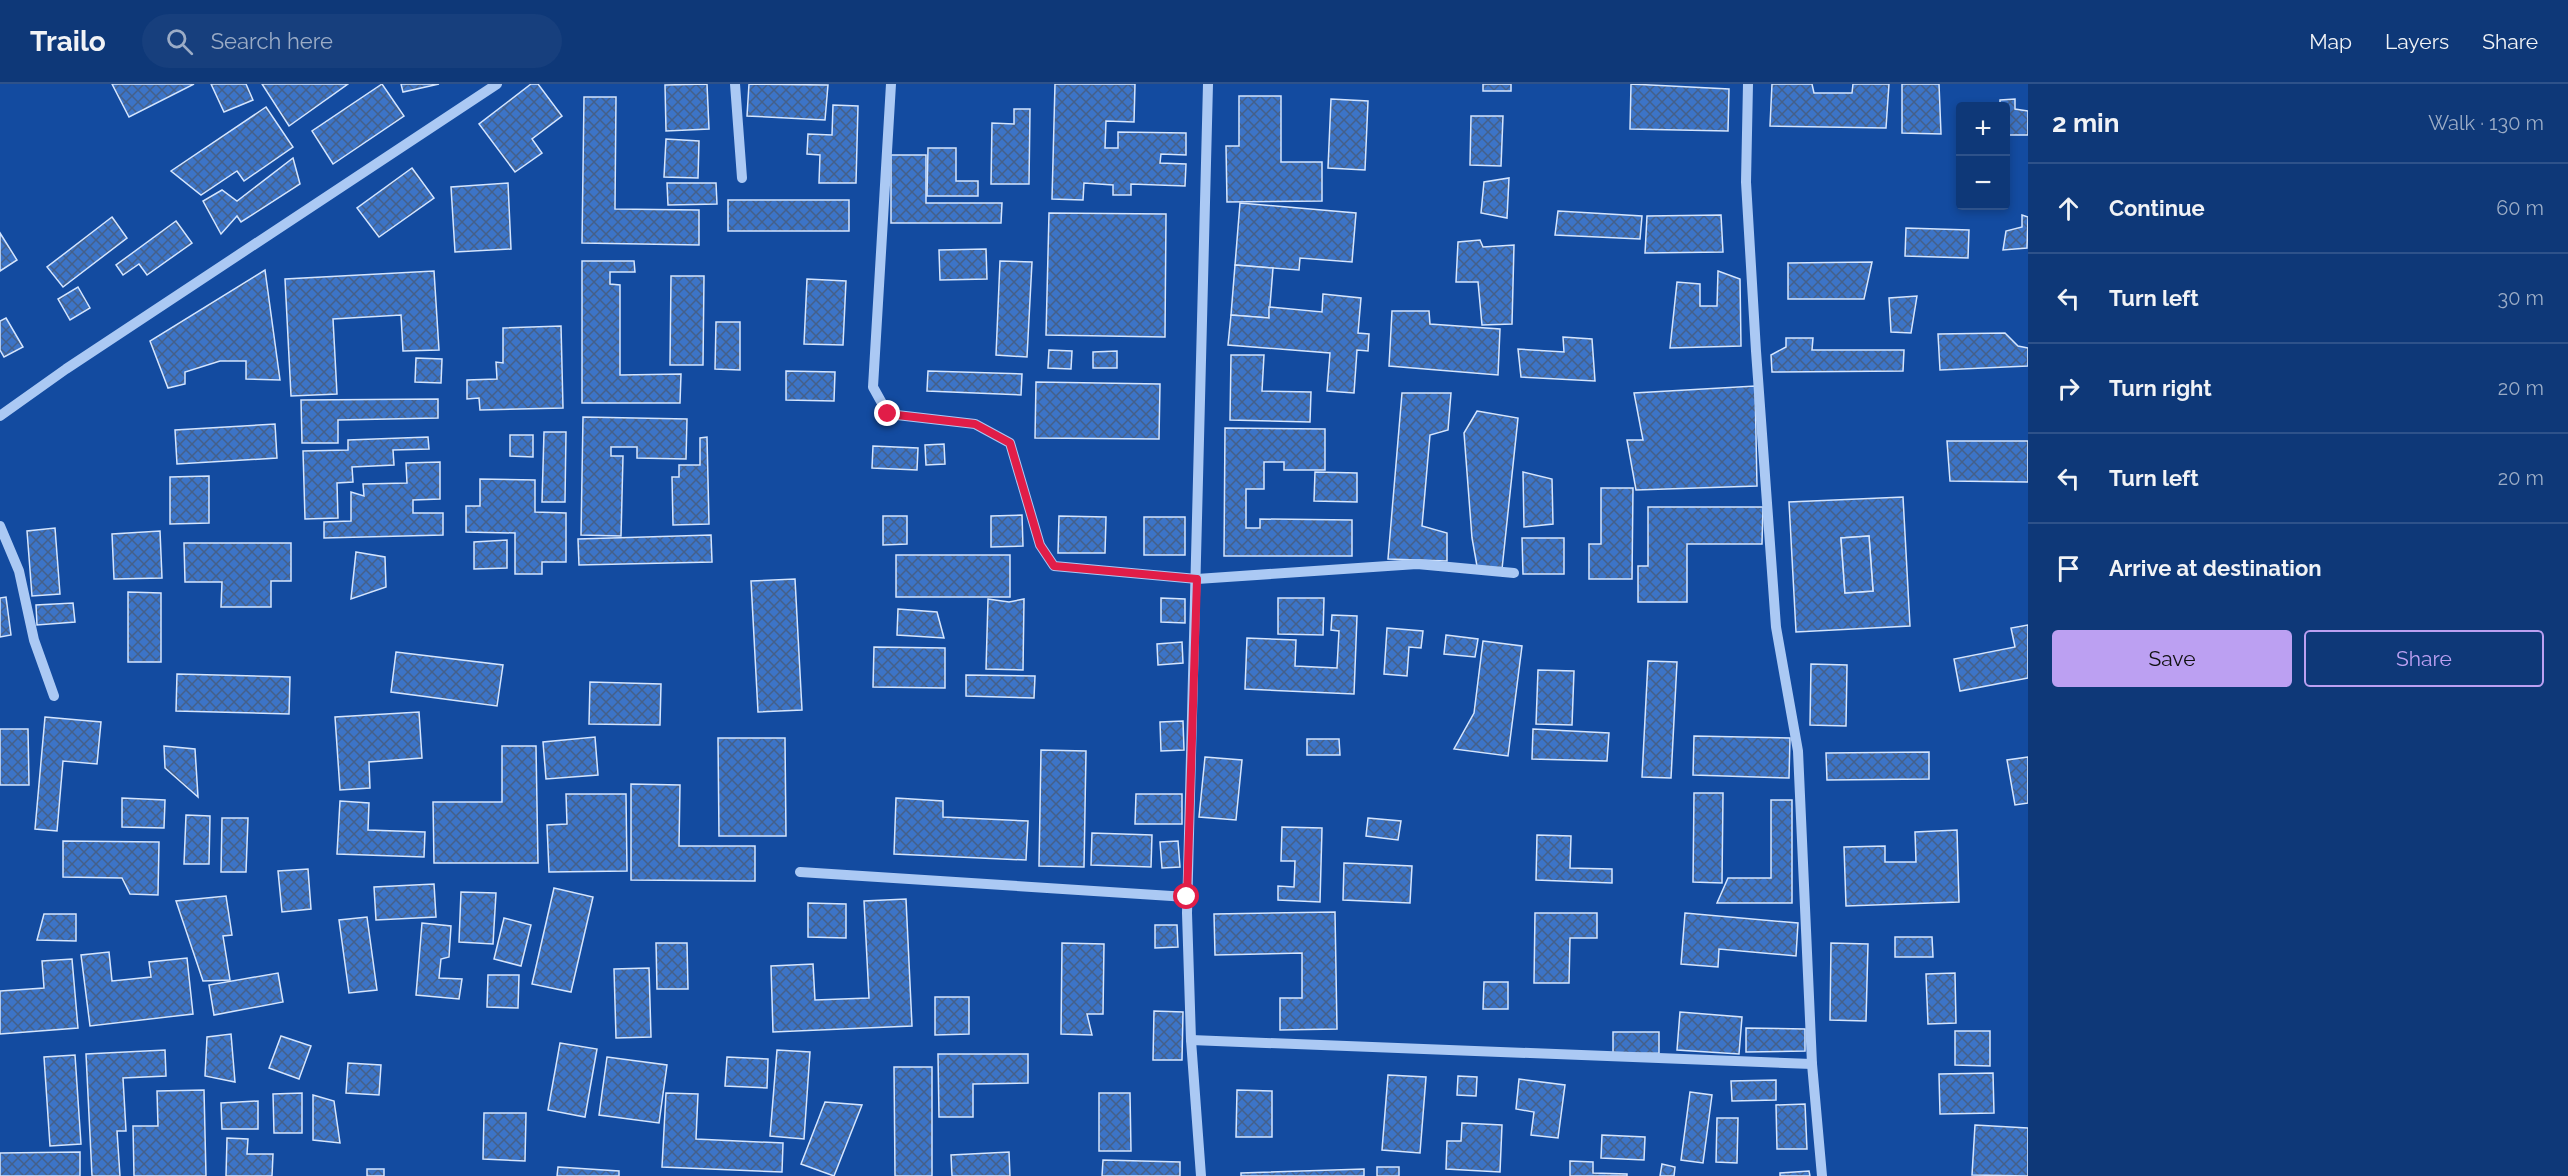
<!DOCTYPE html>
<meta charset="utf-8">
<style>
:root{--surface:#0e3878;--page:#173f7d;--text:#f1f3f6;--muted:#9bacc6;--line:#2e528a;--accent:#bca0f2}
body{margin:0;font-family:Raleway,sans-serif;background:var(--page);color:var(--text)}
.controls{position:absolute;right:18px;top:18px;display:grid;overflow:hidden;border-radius:6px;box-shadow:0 3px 9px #0003}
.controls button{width:54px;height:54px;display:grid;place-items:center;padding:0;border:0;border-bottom:2px solid var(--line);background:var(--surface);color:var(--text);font:30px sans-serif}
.stop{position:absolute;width:18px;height:18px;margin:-14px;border:4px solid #e11d48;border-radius:50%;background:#fff}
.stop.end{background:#e11d48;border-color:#fff;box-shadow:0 2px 6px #0008}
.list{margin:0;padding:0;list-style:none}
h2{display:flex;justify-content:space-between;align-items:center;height:78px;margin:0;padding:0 24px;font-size:26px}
h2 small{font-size:20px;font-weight:400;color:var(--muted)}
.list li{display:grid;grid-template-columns:39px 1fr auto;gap:18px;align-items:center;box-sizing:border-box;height:90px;padding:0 24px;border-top:2px solid var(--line)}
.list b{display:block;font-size:22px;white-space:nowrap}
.list em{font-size:20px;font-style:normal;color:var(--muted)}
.actions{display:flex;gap:12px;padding:18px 24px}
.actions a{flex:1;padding:14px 0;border:2px solid var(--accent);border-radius:6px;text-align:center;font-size:21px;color:var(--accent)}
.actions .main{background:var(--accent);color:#111}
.icon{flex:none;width:33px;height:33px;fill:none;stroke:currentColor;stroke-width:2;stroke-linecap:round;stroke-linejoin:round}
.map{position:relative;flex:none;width:2028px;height:1092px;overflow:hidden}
header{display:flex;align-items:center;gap:36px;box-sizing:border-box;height:84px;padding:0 30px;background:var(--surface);border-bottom:2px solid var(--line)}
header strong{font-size:28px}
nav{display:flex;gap:33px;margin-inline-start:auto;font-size:21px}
.search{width:420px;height:54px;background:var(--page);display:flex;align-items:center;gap:15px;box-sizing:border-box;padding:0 21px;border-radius:33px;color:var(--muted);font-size:22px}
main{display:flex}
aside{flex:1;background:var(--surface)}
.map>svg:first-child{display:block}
.building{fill:url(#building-cross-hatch);stroke:#d4e5fe;stroke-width:1.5;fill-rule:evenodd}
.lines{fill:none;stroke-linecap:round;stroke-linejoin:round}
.minor{stroke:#abc9f4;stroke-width:10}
.route{stroke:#e11d48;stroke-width:8}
</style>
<header>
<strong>Trailo</strong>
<div class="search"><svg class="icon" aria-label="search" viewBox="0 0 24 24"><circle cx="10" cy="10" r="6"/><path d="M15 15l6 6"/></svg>Search here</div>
<nav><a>Map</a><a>Layers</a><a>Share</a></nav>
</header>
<main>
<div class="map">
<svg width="2028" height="1092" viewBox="0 0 2028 1092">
<defs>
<pattern id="building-cross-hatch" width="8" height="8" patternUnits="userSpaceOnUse" patternTransform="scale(1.5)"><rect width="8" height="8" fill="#3c74c7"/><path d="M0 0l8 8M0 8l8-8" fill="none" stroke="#44608a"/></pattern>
</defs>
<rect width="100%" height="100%" fill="#134ba0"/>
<g class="building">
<polygon points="112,0 194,0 129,33"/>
<polygon points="211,0 246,0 253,16 224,28"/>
<polygon points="262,0 348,0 289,42"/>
<polygon points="382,0 404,32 333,80 312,47"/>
<polygon points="401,0 439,0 403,8"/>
<polygon points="531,0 538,0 562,32 532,55 542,69 515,88 479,40"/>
<polygon points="707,0 709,45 666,47 665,1"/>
<polygon points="749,0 828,1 825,36 747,32"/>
<polygon points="1055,0 1135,0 1134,38 1106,37 1105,64 1118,64 1118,48 1186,49 1186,71 1161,70 1160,79 1186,80 1185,102 1131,100 1131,111 1113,111 1113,101 1084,99 1083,116 1052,115"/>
<rect x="1483" y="0" width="28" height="7"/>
<polygon points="1631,0 1729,5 1728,47 1630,45"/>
<polygon points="1772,0 1812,0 1814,9 1852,9 1853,0 1889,0 1886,44 1770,42"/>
<polygon points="1902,0 1939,0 1941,50 1902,49"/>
<polygon points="1239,12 1281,12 1281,78 1322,78 1322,117 1227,118 1226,62 1239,62"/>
<polygon points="584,13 616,13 615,125 699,126 699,161 582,159"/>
<polygon points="1331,15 1368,17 1365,86 1328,84"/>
<polygon points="2015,15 2015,25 2028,27 2028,51 2006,51 2006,22 2000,22 2000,16"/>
<polygon points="833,21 858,22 856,99 819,99 820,71 807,70 808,50 832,51"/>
<polygon points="266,23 293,63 244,97 237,87 201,111 171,87"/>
<polygon points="1014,25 1030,25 1029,100 991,100 992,39 1014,40"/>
<polygon points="1471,32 1503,32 1501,82 1470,81"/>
<polygon points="666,55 699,57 698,94 664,93"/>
<polygon points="928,64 956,64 956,97 978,97 978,112 927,112"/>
<polygon points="891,71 926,71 926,119 1002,119 1001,139 891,139"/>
<polygon points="293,74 300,100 241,138 237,132 221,150 203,117 222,106 237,117"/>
<polygon points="412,84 434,114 379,153 357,124"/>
<polygon points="1509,94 1507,134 1481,129 1484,98"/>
<polygon points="508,99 511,165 455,168 451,103"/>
<polygon points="667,99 716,99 717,120 668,121"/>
<rect x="728" y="116" width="121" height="31"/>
<polygon points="1240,119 1356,129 1352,178 1300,174 1299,186 1235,181"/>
<polygon points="1558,127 1642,132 1640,155 1555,151"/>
<polygon points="1049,129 1166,130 1165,253 1046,251"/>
<polygon points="1721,131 1723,168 1645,169 1647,132"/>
<polygon points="2022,131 2028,133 2027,164 2003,166 2006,147 2022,143"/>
<polygon points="112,133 127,154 63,203 47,183"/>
<polygon points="176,137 192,159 147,191 139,180 123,191 116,181"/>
<polygon points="1906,144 1969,146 1968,174 1905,172"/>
<polygon points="0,149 17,176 0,187"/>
<polygon points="1480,156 1483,163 1514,161 1512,240 1482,241 1478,198 1456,198 1458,158"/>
<polygon points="986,165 987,195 940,196 939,166"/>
<polygon points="582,177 634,177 635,188 610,188 610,200 620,201 620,291 681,290 680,319 582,319"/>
<polygon points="1000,177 1032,178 1027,273 996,271"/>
<polygon points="1872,178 1864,215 1788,215 1788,179"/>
<polygon points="1235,181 1273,184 1269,234 1231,231"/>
<polygon points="265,186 280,296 246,295 246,277 220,277 185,288 185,300 168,304 150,257"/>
<polygon points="434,187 439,266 403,267 401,231 333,235 337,310 291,312 285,195"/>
<polygon points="1718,187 1740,195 1741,262 1670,264 1677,198 1700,200 1700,222 1717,222"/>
<polygon points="671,192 704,192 703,281 670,281"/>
<polygon points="807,195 846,197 843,261 804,260"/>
<polygon points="78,203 90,224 70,236 58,215"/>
<polygon points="1323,210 1361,214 1358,249 1369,250 1368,267 1357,266 1354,309 1327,307 1330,269 1228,261 1231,231 1269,234 1269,223 1322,228"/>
<polygon points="1917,212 1911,249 1891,248 1889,214"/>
<polygon points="1392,227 1429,227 1430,240 1500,245 1498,291 1389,282"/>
<polygon points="6,234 23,263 4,273 0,266 0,237"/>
<polygon points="716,238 740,238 740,286 715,285"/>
<polygon points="561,242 563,324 480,326 479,314 467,315 467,296 497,295 496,278 503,279 503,244"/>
<polygon points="2005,249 2018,262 2028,264 2028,282 1940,286 1938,250"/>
<polygon points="1563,253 1592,255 1595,297 1521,293 1518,265 1564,268"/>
<polygon points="1786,254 1813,254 1812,266 1904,266 1903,287 1772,288 1771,271 1786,263"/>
<polygon points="1049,266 1072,267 1071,285 1048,284"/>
<polygon points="1117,267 1117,284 1093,284 1093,268"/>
<polygon points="1231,271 1264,271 1262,307 1311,308 1310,338 1230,336"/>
<polygon points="416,274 442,275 441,299 415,298"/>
<polygon points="786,287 835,288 834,317 786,316"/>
<polygon points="928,287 1022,290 1021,311 927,307"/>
<polygon points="1036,298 1160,300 1159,355 1035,354"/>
<polygon points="1755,302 1757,402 1636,406 1627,356 1643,356 1634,309"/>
<polygon points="1402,309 1451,309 1448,346 1430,351 1422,442 1447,449 1447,477 1388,475"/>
<polygon points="438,315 438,334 338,336 338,359 302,359 301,316"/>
<polygon points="1477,327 1518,334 1502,485 1477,482 1472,454 1464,349"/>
<polygon points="583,333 687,335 686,375 637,374 637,363 611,363 611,372 623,372 621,452 581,451"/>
<polygon points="275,340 277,374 177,380 175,346"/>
<polygon points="1225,344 1325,345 1325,386 1284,386 1284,378 1264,378 1264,405 1246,405 1246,444 1260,444 1260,435 1352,436 1352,472 1224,472"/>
<polygon points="544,348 566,348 565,418 542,418"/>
<polygon points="510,351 533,351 533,373 510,372"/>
<polygon points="428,353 429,365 393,366 394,381 352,383 353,398 337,399 338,434 305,435 303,367 348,366 348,356"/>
<polygon points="707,353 709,440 673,441 672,393 679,393 679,381 700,381 700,354"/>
<polygon points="1947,357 2028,357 2028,398 1950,397"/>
<polygon points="944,360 945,380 926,381 925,361"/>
<polygon points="873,362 918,364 917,386 872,384"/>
<polygon points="440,378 440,415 413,416 413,429 443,429 443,451 324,454 324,438 351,437 351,408 364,412 363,400 407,399 406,379"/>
<polygon points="1315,388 1357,389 1357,418 1314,417"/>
<polygon points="1523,388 1552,395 1553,440 1524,443"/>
<polygon points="209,392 209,439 170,440 170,393"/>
<polygon points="480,395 535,396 535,428 566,429 566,478 542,478 542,490 515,490 515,449 466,448 466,422 480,422"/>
<polygon points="1601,404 1633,404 1632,495 1589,495 1589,460 1601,460"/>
<path d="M1903,413l7,129 -114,6 -7,-130zM1869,452l4,55 -28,2 -4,-55z"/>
<polygon points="1648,423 1763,423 1762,460 1687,460 1687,518 1638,518 1638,482 1648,482"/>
<polygon points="1022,431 1023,462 991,463 991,432"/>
<polygon points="883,432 907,432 907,460 883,461"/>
<polygon points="1059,432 1106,433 1105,469 1058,469"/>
<rect x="1144" y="433" width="41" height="38"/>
<polygon points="55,444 60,510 32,512 27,447"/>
<polygon points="160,447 162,494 114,495 112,450"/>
<polygon points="711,451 712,478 579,481 578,455"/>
<polygon points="1869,452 1873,507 1845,509 1841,454"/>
<polygon points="1522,454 1564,454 1564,490 1523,490"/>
<polygon points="507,456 507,484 474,485 474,458"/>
<polygon points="184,459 291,459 291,497 271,497 271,523 221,523 222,498 185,498"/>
<polygon points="356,468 385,473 386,503 351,515"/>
<rect x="896" y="471" width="114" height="42"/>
<polygon points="795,495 802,626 758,628 751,497"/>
<polygon points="128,508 161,509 161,578 128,578"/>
<polygon points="6,513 11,551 0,553 0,514"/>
<polygon points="1161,514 1185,515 1185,539 1161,538"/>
<polygon points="1278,514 1324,514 1323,551 1278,550"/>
<polygon points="988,515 1009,518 1024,515 1023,586 986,585"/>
<polygon points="73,519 75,538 37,541 36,521"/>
<polygon points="898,525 937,528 944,554 897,551"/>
<polygon points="1332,531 1357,532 1354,610 1245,605 1247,554 1296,556 1295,582 1337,584 1339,547 1331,546"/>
<polygon points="2028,541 2028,594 1960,607 1954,575 2015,563 2011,544"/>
<polygon points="1387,544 1423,547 1421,564 1409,563 1407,592 1384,590"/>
<polygon points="1446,551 1478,555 1475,573 1444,570"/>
<polygon points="1483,557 1522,562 1508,672 1454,665 1474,629"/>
<polygon points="1182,558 1183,579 1158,581 1157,560"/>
<polygon points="874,563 945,564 945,604 873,603"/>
<polygon points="396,568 503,581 497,622 391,608"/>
<polygon points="1648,577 1677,578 1671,694 1642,693"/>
<polygon points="1811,580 1847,581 1846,642 1810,641"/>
<polygon points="1538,586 1574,587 1572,641 1536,640"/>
<polygon points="177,590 290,593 289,630 176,627"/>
<polygon points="966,591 1035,592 1034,614 966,612"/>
<polygon points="590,598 661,600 660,641 589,640"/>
<polygon points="419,628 422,674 369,678 370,704 340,706 335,633"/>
<polygon points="45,633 101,638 97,680 63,677 57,747 35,745"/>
<polygon points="1183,637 1184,666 1161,667 1160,638"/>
<polygon points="0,645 28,645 29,701 0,701"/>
<polygon points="1533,645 1609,649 1607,677 1532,675"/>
<polygon points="1694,652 1790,654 1789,694 1693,691"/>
<polygon points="595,653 598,691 546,695 543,658"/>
<polygon points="718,654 785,654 786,752 719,752"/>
<polygon points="1307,655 1339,655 1340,671 1307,671"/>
<polygon points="164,662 195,665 198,713 165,684"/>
<polygon points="502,662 536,662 538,779 434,779 433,718 502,718"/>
<polygon points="1041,666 1086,667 1084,783 1039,782"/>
<polygon points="1929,668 1929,695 1827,696 1826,669"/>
<polygon points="1205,673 1242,676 1236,736 1199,733"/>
<polygon points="2028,673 2028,719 2015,721 2007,676"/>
<polygon points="631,700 680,701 679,762 755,762 755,797 631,796"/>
<polygon points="1694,709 1723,709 1722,799 1693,798"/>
<polygon points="566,710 626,710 627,787 549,788 547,741 567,740"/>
<polygon points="1136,710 1182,710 1182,740 1135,740"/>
<polygon points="122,714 165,716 164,744 122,743"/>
<polygon points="896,714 943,717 943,733 1028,737 1026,776 894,770"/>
<polygon points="1771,716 1792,716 1792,819 1717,819 1728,794 1771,794"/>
<polygon points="340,717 369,719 368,746 425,748 424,773 337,770"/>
<polygon points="186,731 210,732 209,780 184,780"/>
<polygon points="222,734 248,734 246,788 221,788"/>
<polygon points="1368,734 1401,737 1398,756 1366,752"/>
<polygon points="1282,743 1322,744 1320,818 1278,816 1278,802 1294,803 1295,777 1281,777"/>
<polygon points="1957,746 1959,818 1846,822 1844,763 1885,762 1885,778 1916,778 1915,748"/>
<polygon points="1092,749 1152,751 1151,783 1091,781"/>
<polygon points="1537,751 1571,752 1570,784 1612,785 1612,799 1536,796"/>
<polygon points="63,757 159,758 158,811 130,810 122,794 63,793"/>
<polygon points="1178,757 1180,783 1162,784 1160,758"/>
<polygon points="1344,779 1412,782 1410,819 1343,816"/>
<polygon points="308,785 311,825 282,828 278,787"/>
<polygon points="434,800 436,833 376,836 374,803"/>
<polygon points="554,804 593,813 571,908 532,900"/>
<polygon points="461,808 496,809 493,860 459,858"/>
<polygon points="226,812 232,851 223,852 230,896 203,897 176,817"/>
<polygon points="906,815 912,942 773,948 771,882 813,880 815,916 869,914 864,817"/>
<polygon points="808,819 846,820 846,854 808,853"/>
<polygon points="1335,828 1337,945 1280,946 1280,914 1302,914 1302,869 1215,871 1214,830"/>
<polygon points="1535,829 1597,829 1597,854 1570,854 1569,899 1534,899"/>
<polygon points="1685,829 1798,839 1796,872 1719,865 1718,883 1681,880"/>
<polygon points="44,830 76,830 76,857 37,856"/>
<polygon points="367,833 377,906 349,909 339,836"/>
<polygon points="504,834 531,841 521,882 494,875"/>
<polygon points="422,839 451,842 449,873 441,875 439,894 462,895 459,915 416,911"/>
<polygon points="1155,841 1177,841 1178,863 1155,864"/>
<polygon points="1895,853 1932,853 1933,873 1895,873"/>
<polygon points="656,859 687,859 688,905 657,905"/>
<polygon points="1062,859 1104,860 1103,930 1087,930 1092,951 1061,950"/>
<polygon points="1831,859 1868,860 1866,937 1830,936"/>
<polygon points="109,868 112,897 151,893 149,878 187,874 193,930 90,942 81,871"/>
<polygon points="72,875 78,944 0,950 0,907 44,904 42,877"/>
<polygon points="649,884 651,953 616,954 614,885"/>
<polygon points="278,889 283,918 214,931 209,901"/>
<polygon points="1955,889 1956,939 1928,940 1926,890"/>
<polygon points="488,891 519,891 518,924 487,923"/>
<polygon points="1484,898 1508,898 1508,925 1483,925"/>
<polygon points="935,913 969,913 969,950 935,951"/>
<polygon points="1154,927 1183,928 1182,976 1153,976"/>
<polygon points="1680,928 1742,933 1739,970 1677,966"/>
<polygon points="1746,944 1805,945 1805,967 1746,968"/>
<polygon points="1955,947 1990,947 1990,982 1955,981"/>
<polygon points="1613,948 1659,948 1659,969 1613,970"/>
<polygon points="231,950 235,998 205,992 207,953"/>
<polygon points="281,952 311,962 299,995 269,984"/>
<polygon points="560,959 597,965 585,1033 548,1026"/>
<polygon points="165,966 166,992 123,994 126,1047 117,1047 120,1092 92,1092 86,970"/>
<polygon points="777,966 810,968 804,1055 770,1052"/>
<polygon points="938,970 1028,970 1028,999 973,1000 973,1033 939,1033"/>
<polygon points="75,971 81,1060 50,1062 44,973"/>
<polygon points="607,973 667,981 659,1039 599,1031"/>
<polygon points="727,973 768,975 767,1004 725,1002"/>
<polygon points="348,979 381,981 379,1011 346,1009"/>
<polygon points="894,983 932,983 932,1092 895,1092"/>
<polygon points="1993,989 1994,1029 1940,1030 1939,990"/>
<polygon points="1388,991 1426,993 1420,1069 1382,1066"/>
<polygon points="1458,992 1477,993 1476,1012 1457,1011"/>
<polygon points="1519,995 1565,1001 1558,1054 1531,1051 1534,1028 1516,1025"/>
<polygon points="1776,996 1776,1016 1732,1017 1731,997"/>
<polygon points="204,1006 206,1092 134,1092 133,1042 158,1042 157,1007"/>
<polygon points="1237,1006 1272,1007 1272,1053 1236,1053"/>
<polygon points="1690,1008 1712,1011 1703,1079 1681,1076"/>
<polygon points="302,1009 302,1049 274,1049 273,1010"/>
<polygon points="666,1009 698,1010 696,1055 783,1059 782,1088 662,1083"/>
<polygon points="1099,1009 1130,1009 1131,1067 1099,1067"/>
<polygon points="313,1011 334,1017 340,1059 313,1056"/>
<polygon points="258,1017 258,1045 222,1045 221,1019"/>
<polygon points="825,1018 862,1021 834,1092 801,1080"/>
<polygon points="1805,1020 1807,1065 1777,1065 1776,1021"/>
<polygon points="484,1029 526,1029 525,1077 483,1075"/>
<polygon points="1717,1034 1738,1034 1737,1079 1716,1078"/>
<polygon points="1462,1039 1502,1041 1500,1088 1446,1085 1447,1057 1461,1057"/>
<polygon points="1975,1041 2028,1044 2028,1092 1972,1091"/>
<polygon points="1602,1051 1645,1053 1644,1076 1601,1074"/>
<polygon points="227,1054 248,1055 247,1070 273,1070 272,1092 226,1092"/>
<polygon points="80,1068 80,1092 0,1092 0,1069"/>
<polygon points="1009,1068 1010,1092 952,1092 951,1071"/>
<polygon points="1103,1076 1180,1078 1180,1092 1102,1092"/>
<polygon points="1570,1077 1593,1078 1593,1089 1627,1090 1627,1092 1570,1092"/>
<polygon points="1662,1080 1675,1083 1674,1092 1660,1092"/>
<polygon points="558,1083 619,1087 619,1092 557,1092"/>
<rect x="1377" y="1083" width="22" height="9"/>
<rect x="367" y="1085" width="17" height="7"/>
<polygon points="1364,1085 1364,1092 1241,1092 1241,1089"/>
<polygon points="1809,1087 1810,1092 1780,1092 1780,1089"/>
</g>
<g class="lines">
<g class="minor">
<polyline points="735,0 742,94"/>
<polyline points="891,0 873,303 888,330 975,340 1010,359 1040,461 1054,482 1197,495 1417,480 1514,489"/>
<polyline points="1748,0 1746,98 1756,267 1776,543 1798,667 1812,980 1822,1092"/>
<polyline points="0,332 66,285 497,0"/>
<polyline points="0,442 19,487 34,556 54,612"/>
<polyline points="800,788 1187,813"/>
<polyline points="1191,956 1812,980"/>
<polyline points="1201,1092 1191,956 1187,829 1208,0"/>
</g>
</g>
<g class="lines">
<polyline class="route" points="888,330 975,340 1010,359 1040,461 1054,482 1197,495 1187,813"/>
</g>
</svg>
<div class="controls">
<button>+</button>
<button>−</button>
</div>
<div class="stop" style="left:1187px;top:813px"></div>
<div class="stop end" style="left:888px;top:330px"></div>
</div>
<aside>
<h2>2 min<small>Walk · 130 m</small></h2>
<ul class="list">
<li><svg class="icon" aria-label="ahead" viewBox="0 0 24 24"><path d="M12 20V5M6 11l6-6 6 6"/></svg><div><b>Continue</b></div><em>60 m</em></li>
<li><svg class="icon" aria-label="left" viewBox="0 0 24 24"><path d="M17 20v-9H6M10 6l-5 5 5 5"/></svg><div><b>Turn left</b></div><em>30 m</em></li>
<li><svg class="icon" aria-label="right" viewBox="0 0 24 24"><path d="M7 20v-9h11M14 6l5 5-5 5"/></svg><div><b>Turn right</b></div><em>20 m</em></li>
<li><svg class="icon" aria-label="left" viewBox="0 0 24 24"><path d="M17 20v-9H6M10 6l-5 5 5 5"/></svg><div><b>Turn left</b></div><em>20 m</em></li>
<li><svg class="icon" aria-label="arrive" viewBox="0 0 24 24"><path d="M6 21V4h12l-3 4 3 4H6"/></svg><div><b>Arrive at destination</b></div></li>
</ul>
<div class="actions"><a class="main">Save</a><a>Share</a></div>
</aside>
</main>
